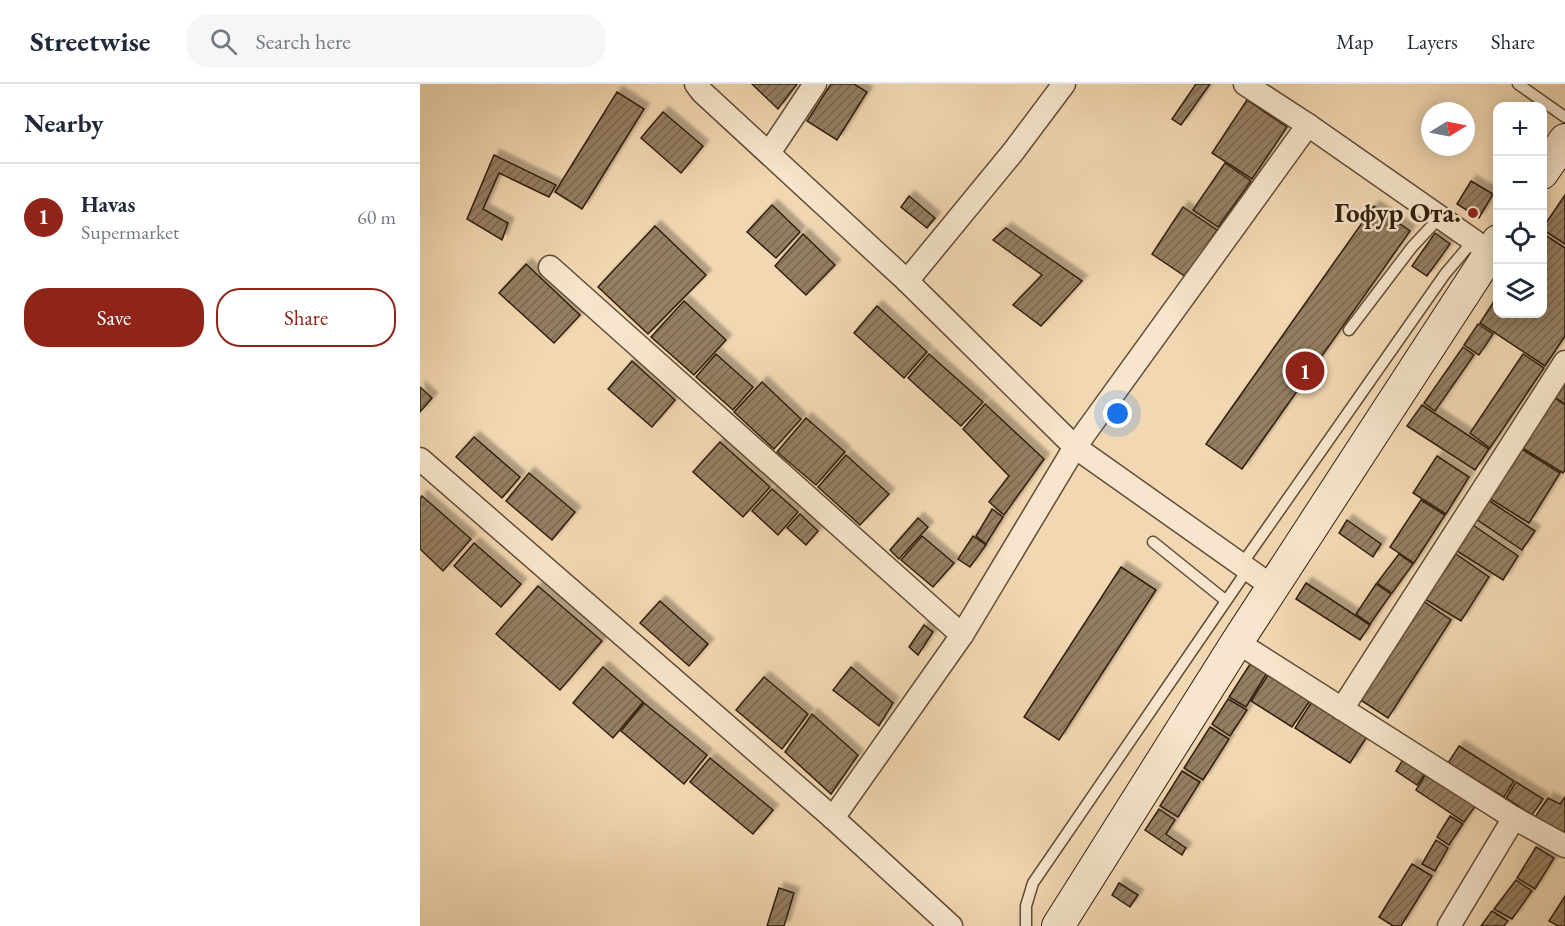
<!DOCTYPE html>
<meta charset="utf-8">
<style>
:root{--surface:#fff;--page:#f6f6f7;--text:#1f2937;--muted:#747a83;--line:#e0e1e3;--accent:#8f2418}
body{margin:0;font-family:"EB Garamond",serif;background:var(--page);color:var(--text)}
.controls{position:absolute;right:18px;top:18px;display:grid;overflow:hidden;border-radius:12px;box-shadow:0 3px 15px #0003}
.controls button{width:54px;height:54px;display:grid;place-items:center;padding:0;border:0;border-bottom:2px solid var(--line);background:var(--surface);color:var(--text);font:30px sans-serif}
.compass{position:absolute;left:1001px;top:18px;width:54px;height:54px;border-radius:50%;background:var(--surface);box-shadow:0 3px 15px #0003;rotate:80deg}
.you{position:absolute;left:698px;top:330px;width:21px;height:21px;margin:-15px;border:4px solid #fff;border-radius:50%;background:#1a73e8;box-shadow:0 0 0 9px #1a73e833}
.badge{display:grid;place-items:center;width:39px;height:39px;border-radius:50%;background:var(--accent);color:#fff;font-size:20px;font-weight:700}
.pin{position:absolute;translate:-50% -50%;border:3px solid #fff;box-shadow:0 2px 6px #0006}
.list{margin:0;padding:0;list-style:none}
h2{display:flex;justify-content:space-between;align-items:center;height:78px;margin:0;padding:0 24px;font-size:26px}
h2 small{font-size:20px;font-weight:400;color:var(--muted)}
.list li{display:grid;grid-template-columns:39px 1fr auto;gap:18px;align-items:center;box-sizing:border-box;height:108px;padding:0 24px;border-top:2px solid var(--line)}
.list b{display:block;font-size:22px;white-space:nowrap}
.list p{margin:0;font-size:20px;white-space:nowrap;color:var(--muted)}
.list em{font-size:20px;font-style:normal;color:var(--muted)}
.actions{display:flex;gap:12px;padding:18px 24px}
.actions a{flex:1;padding:14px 0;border:2px solid var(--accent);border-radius:24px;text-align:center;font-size:21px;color:var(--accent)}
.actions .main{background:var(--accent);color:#fff}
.icon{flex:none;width:33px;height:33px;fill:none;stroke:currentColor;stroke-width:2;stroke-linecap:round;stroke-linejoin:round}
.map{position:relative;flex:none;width:1145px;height:842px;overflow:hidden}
header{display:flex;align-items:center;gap:36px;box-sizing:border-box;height:84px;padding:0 30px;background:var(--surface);border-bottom:2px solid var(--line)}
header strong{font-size:28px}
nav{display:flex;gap:33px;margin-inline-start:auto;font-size:21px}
.search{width:420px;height:54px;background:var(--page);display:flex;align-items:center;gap:15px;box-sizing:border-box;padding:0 21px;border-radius:24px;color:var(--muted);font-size:22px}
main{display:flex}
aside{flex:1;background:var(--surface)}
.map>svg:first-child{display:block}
.building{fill:url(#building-hatch);stroke:#301e0e;stroke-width:1.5;filter:url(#shadow)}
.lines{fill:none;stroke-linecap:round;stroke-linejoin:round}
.lane-casing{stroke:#604c37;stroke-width:13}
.street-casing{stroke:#604c37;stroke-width:25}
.secondary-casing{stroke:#301e0e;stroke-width:34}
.lane{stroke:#f7e6cd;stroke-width:10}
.street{stroke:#f7e6cd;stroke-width:22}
.secondary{stroke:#f7e6cd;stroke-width:32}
.poi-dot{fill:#8f2418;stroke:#f7e6cd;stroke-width:2}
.labels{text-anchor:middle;stroke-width:5;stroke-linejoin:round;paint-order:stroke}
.poi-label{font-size:27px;font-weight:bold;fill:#301e0e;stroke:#f7e6cd;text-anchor:end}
</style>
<header>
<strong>Streetwise</strong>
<div class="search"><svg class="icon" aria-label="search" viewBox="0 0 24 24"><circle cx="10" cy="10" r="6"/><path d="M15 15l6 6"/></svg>Search here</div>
<nav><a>Map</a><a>Layers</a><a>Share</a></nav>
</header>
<main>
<aside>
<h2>Nearby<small></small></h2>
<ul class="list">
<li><span class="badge">1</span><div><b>Havas</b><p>Supermarket</p></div><em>60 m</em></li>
</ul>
<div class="actions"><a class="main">Save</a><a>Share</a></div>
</aside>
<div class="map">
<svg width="1145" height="842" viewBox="0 0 1145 842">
<defs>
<pattern id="building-hatch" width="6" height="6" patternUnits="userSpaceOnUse" patternTransform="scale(1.5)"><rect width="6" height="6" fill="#957f63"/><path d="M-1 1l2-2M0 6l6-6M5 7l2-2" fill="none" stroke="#7a6750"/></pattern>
<filter id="shadow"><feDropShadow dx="5.5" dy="-5.5" stdDeviation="1.5" flood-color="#0004"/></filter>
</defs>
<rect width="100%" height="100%" fill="#f2d8b2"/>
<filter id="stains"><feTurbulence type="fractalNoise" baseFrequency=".00333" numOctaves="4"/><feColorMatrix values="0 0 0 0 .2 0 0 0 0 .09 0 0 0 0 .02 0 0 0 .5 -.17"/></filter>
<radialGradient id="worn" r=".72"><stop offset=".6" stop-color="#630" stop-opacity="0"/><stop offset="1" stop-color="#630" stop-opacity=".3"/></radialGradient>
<g class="building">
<polygon points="332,0 377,0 358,25"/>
<polygon points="411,0 434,0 447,8 417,56 387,37"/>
<polygon points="776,0 790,0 761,41 752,35"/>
<polygon points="197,8 224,25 162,125 135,108"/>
<polygon points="827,16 867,43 832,95 792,69"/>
<polygon points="243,28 283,62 261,89 221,54"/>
<polygon points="74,71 136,101 129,113 79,89 63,125 88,139 82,156 47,135"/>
<polygon points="805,79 831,97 798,143 773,126"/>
<polygon points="1051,97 1073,110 1059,134 1037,120"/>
<polygon points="1145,111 1145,160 1122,145"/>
<polygon points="489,112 515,134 507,144 481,123"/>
<polygon points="352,121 380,148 356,174 327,148"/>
<polygon points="954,122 990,147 822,385 786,360"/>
<polygon points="763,123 797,146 766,193 732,170"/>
<polygon points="235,142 286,191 228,250 178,203"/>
<polygon points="586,144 662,197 621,242 593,221 622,191 573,156"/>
<polygon points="1015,149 1030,160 1007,192 992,182"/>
<polygon points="1122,149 1145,164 1145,252 1125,282 1060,239 1078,211 1078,230 1122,230"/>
<polygon points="383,150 415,181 386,211 355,182"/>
<polygon points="106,180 160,231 134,259 79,209"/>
<polygon points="264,217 306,256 274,291 231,253"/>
<polygon points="457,222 507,268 484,294 434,249"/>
<polygon points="1058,240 1073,250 1059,271 1044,261"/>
<polygon points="1043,263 1054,271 1015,327 1004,319"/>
<polygon points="296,270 333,303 313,326 276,293"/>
<polygon points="509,270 563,318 541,342 488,294"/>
<polygon points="1103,270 1124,284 1070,364 1050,349"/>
<polygon points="212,277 255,316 232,343 188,305"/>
<polygon points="1145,297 1145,320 1133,312"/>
<polygon points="342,298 381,335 354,365 314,328"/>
<polygon points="0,303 12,314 0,328"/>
<polygon points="1133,313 1145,321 1145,386 1143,389 1101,363"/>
<polygon points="565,320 624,375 584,431 569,418 589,392 543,345"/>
<polygon points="1002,321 1069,365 1055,386 987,342"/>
<polygon points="386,334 425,368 396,401 357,368"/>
<polygon points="54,353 100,393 82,414 36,373"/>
<polygon points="300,358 350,403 323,433 273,388"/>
<polygon points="1100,364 1140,389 1109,439 1069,414"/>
<polygon points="426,371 469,410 440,441 398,403"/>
<polygon points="1017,372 1049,393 1026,430 993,409"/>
<polygon points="109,389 155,428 132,456 86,417"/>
<polygon points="352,405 378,428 358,451 332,427"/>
<polygon points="2,412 51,455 23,487 0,465 0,415"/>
<polygon points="1001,416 1025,431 994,479 970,463"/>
<polygon points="1068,416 1115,447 1102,466 1056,435"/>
<polygon points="572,425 583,433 566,460 556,452"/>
<polygon points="380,430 398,447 386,461 367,444"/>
<polygon points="498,434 508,443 479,475 470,466"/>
<polygon points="927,436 961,460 953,473 919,449"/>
<polygon points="1053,441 1098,472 1083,496 1037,467"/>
<polygon points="502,452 534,479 513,503 481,476"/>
<polygon points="553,452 566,461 550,483 538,475"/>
<polygon points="54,459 101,500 81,523 34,482"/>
<polygon points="979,470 993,480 972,509 957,499"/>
<polygon points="1036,470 1069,493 1041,537 1005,515"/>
<polygon points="701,483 736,506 639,656 604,633"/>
<polygon points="886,499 950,541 940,556 876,515"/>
<polygon points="956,500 971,510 950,540 936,530"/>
<polygon points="118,502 182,557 140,606 76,550"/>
<polygon points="240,517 288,560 269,582 220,539"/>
<polygon points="1003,517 1031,536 968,634 939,615"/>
<polygon points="504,541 513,548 498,571 489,563"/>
<polygon points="832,577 848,587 826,623 809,613"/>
<polygon points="183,583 223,618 193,654 153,619"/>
<polygon points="431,583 473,619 459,642 413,606"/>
<polygon points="850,588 891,615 872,643 831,617"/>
<polygon points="344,593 388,630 362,665 316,626"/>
<polygon points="808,615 827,626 810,652 792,640"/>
<polygon points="893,616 948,651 930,679 875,644"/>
<polygon points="224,619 287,671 264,700 201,647"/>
<polygon points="392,630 438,671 411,710 365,668"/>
<polygon points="790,643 809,655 783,696 764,684"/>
<polygon points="1039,662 1094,697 1084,713 1028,679"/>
<polygon points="290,674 353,726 333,750 270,698"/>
<polygon points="984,674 1006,688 997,701 976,687"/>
<polygon points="762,687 780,698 758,733 740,722"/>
<polygon points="1007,688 1056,721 1044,738 996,706"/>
<polygon points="1096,698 1123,715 1112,731 1086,714"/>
<polygon points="1145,713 1145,750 1115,733 1128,714 1140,720"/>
<polygon points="739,725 755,736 746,750 766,764 762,771 725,746"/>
<polygon points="1030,732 1043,740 1029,761 1017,753"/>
<polygon points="1016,756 1028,764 1015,787 1002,780"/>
<polygon points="1116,763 1134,774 1115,805 1097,794"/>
<polygon points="992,780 1012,792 981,842 973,842 959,833"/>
<polygon points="1096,796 1112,807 1092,835 1074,825"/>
<polygon points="699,799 718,811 710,823 692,811"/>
<polygon points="359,804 374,809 364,842 347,842"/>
<polygon points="1145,812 1145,842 1138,842 1129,837"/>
<polygon points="1072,827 1088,837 1084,842 1061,842"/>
</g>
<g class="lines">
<g class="lane-casing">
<g id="lane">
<polyline points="1098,0 1145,33"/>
<polyline points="929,246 992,163 1020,133"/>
<polyline points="733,458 805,516"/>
<polyline points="822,480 1025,190 1053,157"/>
<polyline points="606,842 606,822 613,799 828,485"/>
</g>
</g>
<g class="street-casing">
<g id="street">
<polyline points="276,0 282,8 487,197 655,363 853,503"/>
<polyline points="825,0 888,41 1070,168"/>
<polyline points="349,69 395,0"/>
<polyline points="130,183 542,551"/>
<polyline points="487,197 593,68 644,0"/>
<polyline points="0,375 413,734 531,842"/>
<polyline points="817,558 1094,734 1145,762"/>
<polyline points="922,625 1145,278"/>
<polyline points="413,734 542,551 655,363 888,41"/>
<polyline points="1029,842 1094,734"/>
</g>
</g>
<g class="secondary-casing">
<g id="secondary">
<polyline points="1122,89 1145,56"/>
<polyline points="638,842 817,558 1078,157"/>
</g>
</g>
<use href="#lane" class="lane"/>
<use href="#street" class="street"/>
<use href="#secondary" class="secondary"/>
</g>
<circle class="poi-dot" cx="1053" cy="129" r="6"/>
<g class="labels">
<g class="poi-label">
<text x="1041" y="138">Гофур Ота.</text>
</g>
</g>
<rect width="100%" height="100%" filter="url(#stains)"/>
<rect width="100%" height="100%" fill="url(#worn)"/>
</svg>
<div class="controls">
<button>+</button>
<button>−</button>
<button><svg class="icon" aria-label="locate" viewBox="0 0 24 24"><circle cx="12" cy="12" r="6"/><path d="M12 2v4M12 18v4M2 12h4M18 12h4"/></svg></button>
<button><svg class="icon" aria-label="layers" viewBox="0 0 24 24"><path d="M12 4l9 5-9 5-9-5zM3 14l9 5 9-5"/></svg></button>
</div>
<svg class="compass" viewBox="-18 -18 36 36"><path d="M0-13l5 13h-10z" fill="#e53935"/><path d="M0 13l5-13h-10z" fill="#747a83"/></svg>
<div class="you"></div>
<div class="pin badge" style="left:885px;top:287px">1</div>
</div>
</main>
